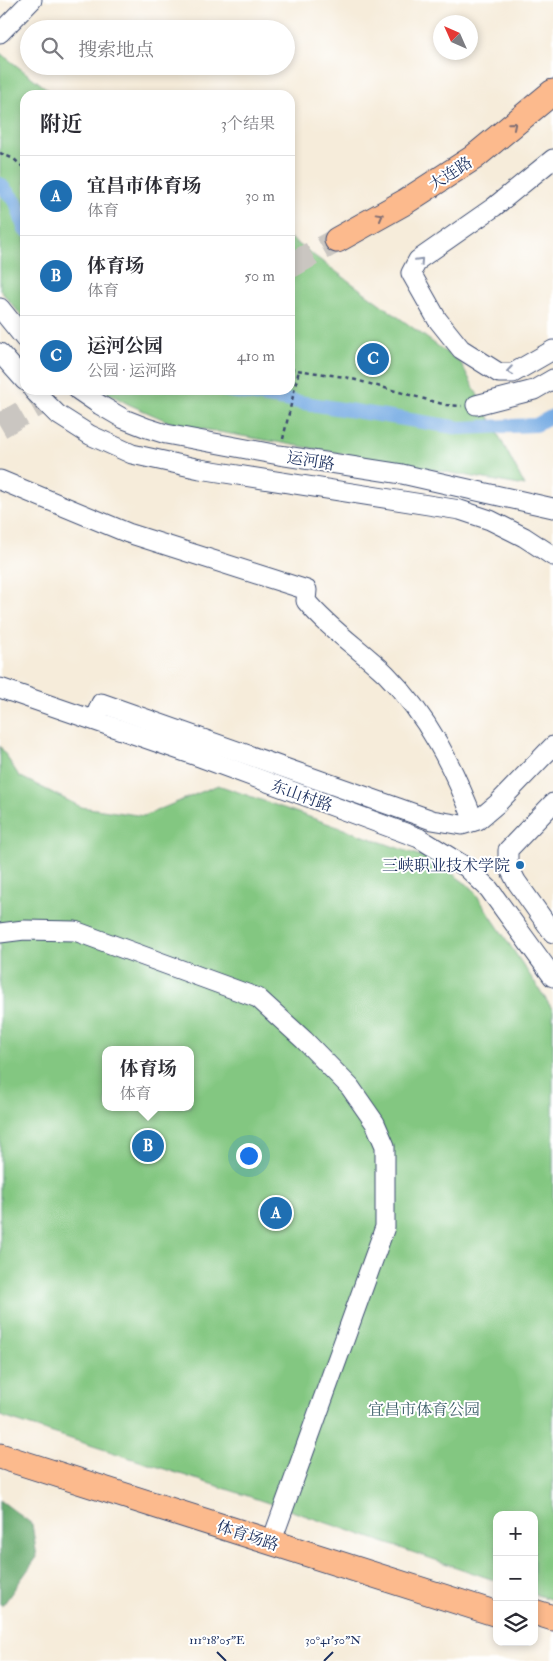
<!DOCTYPE html>
<html lang="zh">
<meta charset="utf-8">
<style>
:root{--surface:#fff;--page:#f7f7f7;--text:#2b2b33;--muted:#7c7c81;--line:#e1e1e2;--accent:#1f6fb2}
body{margin:0;font-family:"IM FELL Double Pica","Noto Serif SC",serif;background:var(--page);color:var(--text)}
.controls{position:absolute;right:15px;bottom:15px;display:grid;overflow:hidden;border-radius:10px;box-shadow:0 2px 8px #0003}
.controls button{width:45px;height:45px;display:grid;place-items:center;padding:0;border:0;border-bottom:1px solid var(--line);background:var(--surface);color:var(--text);font:25px sans-serif}
.compass{position:absolute;left:433px;top:15px;width:45px;height:45px;border-radius:50%;background:var(--surface);box-shadow:0 2px 8px #0003;rotate:315deg}
.you{position:absolute;left:248px;top:1155px;width:18px;height:18px;margin:-12px;border:4px solid #fff;border-radius:50%;background:#1a73e8;box-shadow:0 0 0 8px #1a73e833}
.badge{display:grid;place-items:center;width:32px;height:32px;border-radius:50%;background:var(--accent);color:#fff;font-size:16px;font-weight:700}
.pin{position:absolute;translate:-50% -50%;border:2px solid #fff;box-shadow:0 1px 5px #0006}
.popup{position:absolute;left:102px;top:1046px;width:92px;height:65px;box-sizing:border-box;display:grid;place-content:center;border-radius:10px;background:var(--surface);filter:drop-shadow(0 1px 4px #0005);font-size:16px;white-space:nowrap;color:var(--muted)}
.popup b{font-size:19px;color:var(--text)}
.popup::after{content:'';position:absolute;left:50%;top:100%;margin-left:-10px;border:10px solid transparent;border-top-color:var(--surface)}
.list{margin:0;padding:0;list-style:none}
h2{display:flex;justify-content:space-between;align-items:center;height:65px;margin:0;padding:0 20px;font-size:21px}
h2 small{font-size:16px;font-weight:400;color:var(--muted)}
.list li{display:grid;grid-template-columns:32px 1fr auto;gap:15px;align-items:center;box-sizing:border-box;height:80px;padding:0 20px;border-top:1px solid var(--line)}
.list b{display:block;font-size:19px;white-space:nowrap}
.list p{margin:0;font-size:16px;white-space:nowrap;color:var(--muted)}
.list em{font-size:16px;font-style:normal;color:var(--muted)}
.icon{flex:none;width:28px;height:28px;fill:none;stroke:currentColor;stroke-width:2;stroke-linecap:round;stroke-linejoin:round}
.map{position:relative;flex:none;width:553px;height:1661px;overflow:hidden}
.search{position:absolute;background:var(--surface);box-shadow:0 2px 8px #0003;left:20px;top:20px;width:275px;height:55px;display:flex;align-items:center;gap:12px;box-sizing:border-box;padding:0 18px;border-radius:28px;color:var(--muted);font-size:19px}
.panel{position:absolute;background:var(--surface);box-shadow:0 2px 8px #0003;left:20px;top:90px;width:275px;height:305px;border-radius:15px}
.map>svg:first-child{display:block}
.green{fill:#83c781;stroke:#4f7b70;fill-rule:evenodd}
.forest{fill:#6aac6f;stroke:#426e66}
.lines{fill:none;stroke-linecap:round;stroke-linejoin:round}
.canal{stroke:#76abe3;stroke-width:14}
.major-tunnel{stroke:#cac6c1;stroke-width:25;stroke-dasharray:25 12;stroke-linecap:butt}
.minor-casing{stroke:#3c4b71;stroke-width:21}
.major-casing{stroke:#3c4b71;stroke-width:27}
.path{stroke:#3c4b71;stroke-width:2.5;stroke-dasharray:4 4;stroke-linecap:butt}
.minor{stroke:#fff;stroke-width:19}
.major{stroke:#fcba8d;stroke-width:25}
.oneway{stroke:#806e73}
.oneway2{stroke:#8d97ae}
.ticks{fill:none;stroke:#1b2f5e;stroke-width:2}
.poi-dot{fill:#1f6fb2;stroke:#fff;stroke-width:2}
.labels{text-anchor:middle;stroke-width:4;stroke-linejoin:round;paint-order:stroke}
.street-label{font-size:16px;fill:#1b2f5e;stroke:#fff}
.poi-label{font-size:16px;fill:#1b2f5e;stroke:#fff;text-anchor:end}
.park-label{font-size:16px;fill:#3a5d68;stroke:#fff}
.ticks-label{font-size:12px;text-anchor:middle;fill:#1b2f5e;stroke:#fff;stroke-width:4;stroke-linejoin:round;paint-order:stroke}
</style>
<div class="map">
<svg width="553" height="1661" viewBox="0 0 553 1661">
<rect width="100%" height="100%" fill="#fff"/>
<filter id="ink" filterUnits="userSpaceOnUse"><feTurbulence type="fractalNoise" baseFrequency=".02" numOctaves="2"/><feDisplacementMap in="SourceGraphic" scale="10" xChannelSelector="R" yChannelSelector="G"/><feConvolveMatrix kernelMatrix="1 2 1 2 8 2 1 2 1" color-interpolation-filters="sRGB"/></filter>
<filter id="wash" filterUnits="userSpaceOnUse"><feTurbulence type="fractalNoise" baseFrequency=".0096" numOctaves="4" result="noise"/><feDisplacementMap in="SourceGraphic" scale="20" xChannelSelector="R" yChannelSelector="G"/><feGaussianBlur stdDeviation="1.12" result="paint"/><feColorMatrix in="noise" values="0 0 0 0 0 0 0 0 0 0 0 0 0 0 0 0 0 1.4 0 .05"/><feComposite in="paint" operator="in"/></filter>
<g filter="url(#wash)">
<rect width="100%" height="100%" fill="#f6ecda"/>
<g class="green">
<polygon points="0,53 55,95 25,95 25,320 0,290"/>
<polygon points="290,238 461,363 525,486 174,424 128,404 103,390 290,390"/>
<path d="M0,746l19,30 62,31 63,9 74,-31 217,76 37,27 81,122v590l-19,-6v-79h-37v66l-255,-87 -242,-78zM106,1050h84v57h-84z"/>
</g>
<polygon class="forest" points="0,1500 32,1524 37,1557 3,1605 0,1605"/>
<g class="lines">
<g class="canal">
<polyline points="0,184 16,202 25,230"/>
<polyline points="224,390 460,428 536,425 553,416"/>
</g>
</g>
</g>
<g filter="url(#ink)">
<g class="lines">
<g class="major-tunnel">
<polyline points="290,266 337,240"/>
<polyline points="0,426 62,390"/>
</g>
<g class="minor-casing">
<g id="minor">
<polyline points="0,33 32,0"/>
<polyline points="553,159 494,207 418,260 411,273 437,319 461,349 499,373 513,373 553,350"/>
<polyline points="0,308 25,339"/>
<polyline points="0,353 25,381"/>
<polyline points="33,390 57,414 90,435 132,454 200,469 460,510 490,520 524,537 553,556"/>
<polyline points="78,390 100,405 124,419 147,428 166,434 279,455 402,474 553,508"/>
<polyline points="476,405 534,390 553,379"/>
<path d="M0,480l128,53 179,57 -1,11c23,28 54,48 80,73 42,42 67,93 88,147"/>
<polyline points="0,688 197,756 419,838 466,867 489,889 553,977"/>
<polyline points="94,720 101,703 432,820 462,825 478,820 497,804 553,746"/>
<polyline points="553,803 508,850 508,865 516,881 553,933"/>
<polyline points="0,933 24,930 75,931 258,998 304,1040 350,1087 375,1123 385,1146 385,1227 275,1532"/>
</g>
</g>
<g class="major-casing">
<g id="major">
<polyline points="337,240 405,202 473,158 553,92"/>
<polyline points="0,1456 497,1614"/>
<polyline points="534,1612 553,1618"/>
</g>
</g>
<g class="path">
<polyline points="0,153 14,159 25,169"/>
<polyline points="290,369 345,377 446,405 462,406"/>
<polyline points="283,439 299,370"/>
</g>
<use href="#minor" class="minor"/>
<use href="#major" class="major"/>
</g>
<defs><path id="oneway-chevron" d="M-2-3.5L2.5 0L-2 3.5" fill="none" stroke-width="1.6" stroke-linecap="round" stroke-linejoin="round" transform="scale(1.25)"/></defs>
<g class="oneway">
<use href="#oneway-chevron" transform="translate(513 125) rotate(-40)"/>
<use href="#oneway-chevron" transform="translate(380 216) rotate(-29)"/>
</g>
<g class="oneway2">
<use href="#oneway-chevron" transform="translate(420 261) rotate(-47)"/>
<use href="#oneway-chevron" transform="translate(510 371) rotate(171)"/>
</g>
</g>
<path class="ticks" d="M217,1652l9,9M324,1661l9,-9"/>
<circle class="poi-dot" cx="520" cy="865" r="5"/>
<g class="labels">
<g class="street-label">
<text transform="translate(450 173) rotate(-33)" y="6">大连路</text>
<text transform="translate(311 460) rotate(9)" y="6">运河路</text>
<text transform="translate(302 795) rotate(20)" y="6">东山村路</text>
<text transform="translate(248 1535) rotate(18)" y="6">体育场路</text>
</g>
<g class="poi-label">
<text x="510" y="871">三峡职业技术学院</text>
</g>
<g class="park-label">
<text x="424" y="1415">宜昌市体育公园</text>
</g>
</g>
<g class="ticks-label">
<text x="217" y="1644">111°18'05"E</text>
<text x="333" y="1644">30°41'50"N</text>
</g>
</svg>
<div class="controls">
<button>+</button>
<button>−</button>
<button><svg class="icon" aria-label="layers" viewBox="0 0 24 24"><path d="M12 4l9 5-9 5-9-5zM3 14l9 5 9-5"/></svg></button>
</div>
<svg class="compass" viewBox="-18 -18 36 36"><path d="M0-13l5 13h-10z" fill="#e53935"/><path d="M0 13l5-13h-10z" fill="#7c7c81"/></svg>
<div class="you"></div>
<div class="pin badge" style="left:276px;top:1213px">A</div>
<div class="pin badge" style="left:148px;top:1146px">B</div>
<div class="popup"><b>体育场</b>体育</div>
<div class="pin badge" style="left:373px;top:359px">C</div>
<div class="search"><svg class="icon" aria-label="search" viewBox="0 0 24 24"><circle cx="10" cy="10" r="6"/><path d="M15 15l6 6"/></svg>搜索地点</div>
<section class="panel">
<h2>附近<small>3个结果</small></h2>
<ul class="list">
<li><span class="badge">A</span><div><b>宜昌市体育场</b><p>体育</p></div><em>30 m</em></li>
<li><span class="badge">B</span><div><b>体育场</b><p>体育</p></div><em>50 m</em></li>
<li><span class="badge">C</span><div><b>运河公园</b><p>公园 · 运河路</p></div><em>410 m</em></li>
</ul>
</section>
</div>
